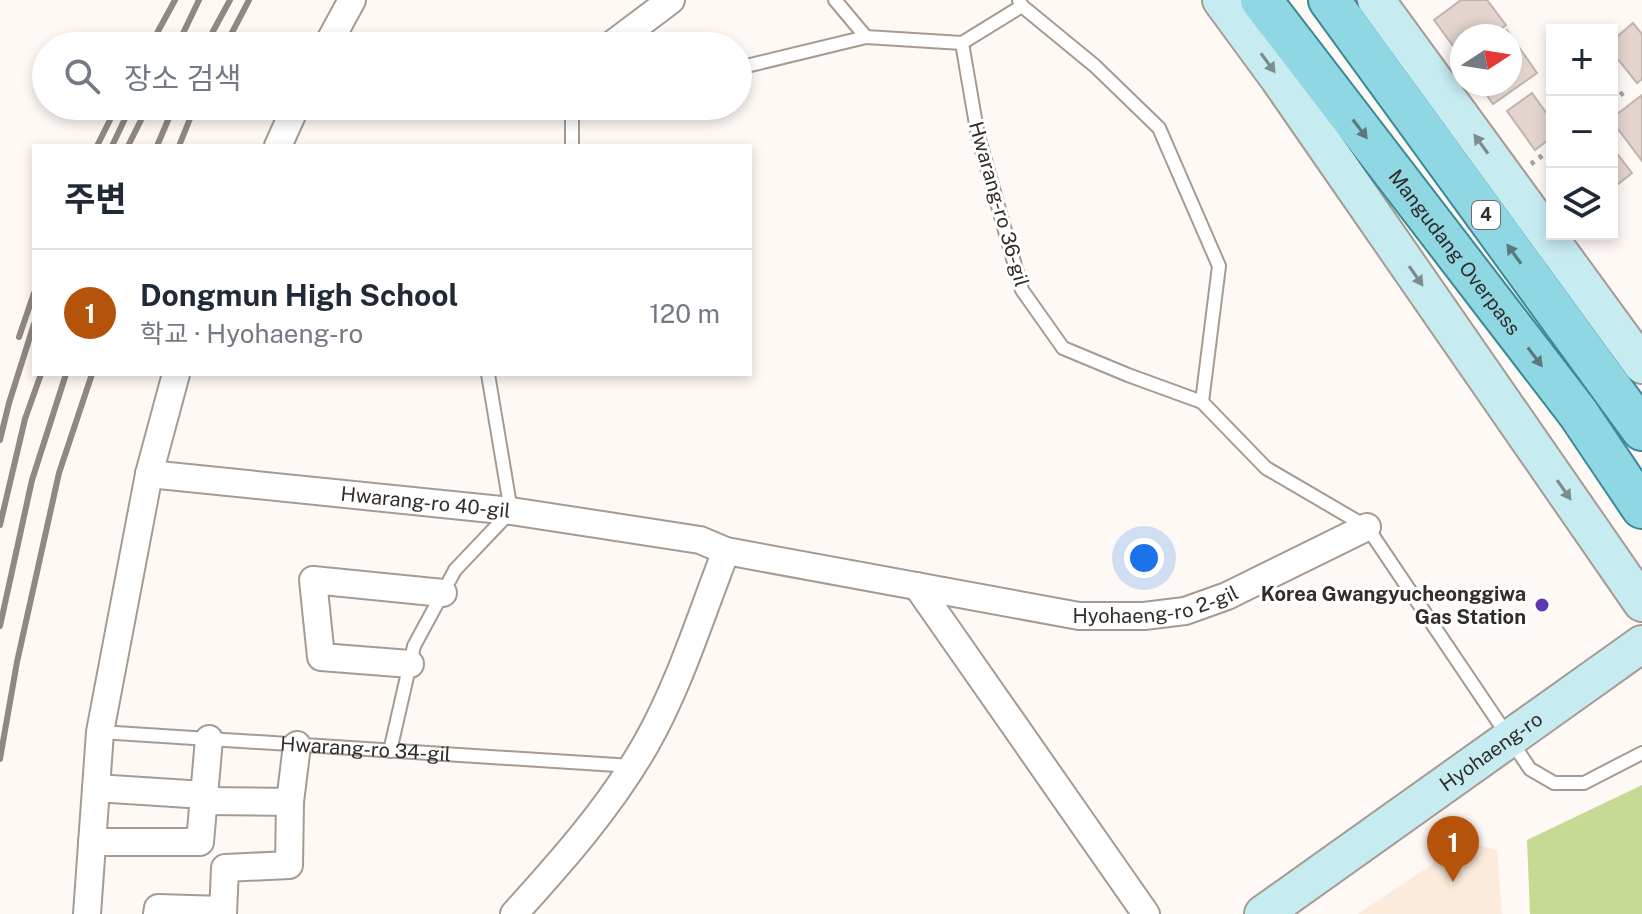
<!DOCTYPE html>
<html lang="ko">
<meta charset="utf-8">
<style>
:root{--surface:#fff;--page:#f2f2f3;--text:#1f2937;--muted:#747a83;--line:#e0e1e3;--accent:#b45309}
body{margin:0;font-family:"Public Sans","Noto Sans KR",sans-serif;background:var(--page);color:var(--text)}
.controls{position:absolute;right:24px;top:24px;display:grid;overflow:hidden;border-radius:0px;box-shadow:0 4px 12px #0003}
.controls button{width:72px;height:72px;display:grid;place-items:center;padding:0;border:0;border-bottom:2px solid var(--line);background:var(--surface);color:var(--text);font:40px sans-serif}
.compass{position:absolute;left:1450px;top:24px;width:72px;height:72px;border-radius:50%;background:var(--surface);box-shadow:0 4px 12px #0003;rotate:78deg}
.you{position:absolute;left:1144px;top:558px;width:28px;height:28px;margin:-20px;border:6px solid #fff;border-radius:50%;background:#1a73e8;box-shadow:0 0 0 12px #1a73e833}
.badge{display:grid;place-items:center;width:52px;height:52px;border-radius:50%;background:var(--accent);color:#fff;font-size:26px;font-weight:700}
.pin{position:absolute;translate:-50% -66px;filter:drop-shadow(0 2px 4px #0008)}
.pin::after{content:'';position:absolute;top:42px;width:28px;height:24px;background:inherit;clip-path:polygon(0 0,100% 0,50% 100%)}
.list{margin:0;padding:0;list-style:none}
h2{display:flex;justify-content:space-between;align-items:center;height:104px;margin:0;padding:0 32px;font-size:34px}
h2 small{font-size:26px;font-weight:400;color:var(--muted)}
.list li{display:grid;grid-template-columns:52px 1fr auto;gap:24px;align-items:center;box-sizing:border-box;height:128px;padding:0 32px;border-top:2px solid var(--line)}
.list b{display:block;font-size:30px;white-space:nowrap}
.list p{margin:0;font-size:26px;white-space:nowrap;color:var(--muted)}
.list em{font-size:26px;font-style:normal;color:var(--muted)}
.icon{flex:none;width:44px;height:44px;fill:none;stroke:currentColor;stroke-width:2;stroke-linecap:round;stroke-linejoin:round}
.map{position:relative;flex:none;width:1642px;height:914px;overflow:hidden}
.search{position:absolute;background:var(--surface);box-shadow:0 4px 12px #0003;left:32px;top:32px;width:720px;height:88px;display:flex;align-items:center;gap:20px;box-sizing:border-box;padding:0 28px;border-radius:44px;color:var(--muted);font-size:30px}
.panel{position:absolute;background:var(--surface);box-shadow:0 4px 12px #0003;left:32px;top:144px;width:720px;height:232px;border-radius:0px}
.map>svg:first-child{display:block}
.built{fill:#fcebda}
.green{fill:#c7da93}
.building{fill:#e3d5cd;stroke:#c1b4ac;stroke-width:2}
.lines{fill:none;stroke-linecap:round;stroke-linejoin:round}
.lane-casing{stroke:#a69b91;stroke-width:16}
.street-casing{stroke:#a69b91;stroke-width:30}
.secondary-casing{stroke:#a69b91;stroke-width:40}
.primary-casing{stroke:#3c8a96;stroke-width:44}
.path{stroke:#a5a19c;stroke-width:5;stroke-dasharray:4 6;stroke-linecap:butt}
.lane{stroke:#fff;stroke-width:12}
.street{stroke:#fff;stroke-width:26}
.secondary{stroke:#c6ebf1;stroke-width:36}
.primary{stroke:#8ed7e3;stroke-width:40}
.rail{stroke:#8e8985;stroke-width:6}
.oneway{fill:#7c8c8c}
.oneway2{fill:#5b797c}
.poi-dot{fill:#5d38b0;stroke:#fff;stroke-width:3}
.labels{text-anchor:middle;stroke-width:6;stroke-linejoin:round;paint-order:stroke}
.shield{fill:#fff;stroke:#6f6c68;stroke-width:2}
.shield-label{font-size:18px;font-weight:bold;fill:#312d28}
.street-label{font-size:20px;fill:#312d28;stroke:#fff}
.poi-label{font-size:20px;font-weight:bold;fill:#312d28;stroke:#fff;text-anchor:end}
</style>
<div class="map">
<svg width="1642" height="914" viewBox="0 0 1642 914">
<rect width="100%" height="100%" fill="#fef9f5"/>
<polygon class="built" points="1466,842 1497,850 1502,914 1358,914"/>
<polygon class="green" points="1642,785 1642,914 1530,914 1527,840"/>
<g class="building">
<polygon points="1461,0 1487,0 1506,25 1492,36 1462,36 1462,58 1434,20"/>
<polygon points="1633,23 1642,34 1642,79 1637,83 1612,52 1612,41"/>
<polygon points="1507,30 1537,73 1493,104 1479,84 1510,84 1510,36 1499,36"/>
<polygon points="1532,93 1552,121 1552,137 1535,150 1507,111"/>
<polygon points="1642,95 1642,161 1612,121 1612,118"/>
<polygon points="1612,147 1632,173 1612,189"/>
</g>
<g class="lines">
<g class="lane-casing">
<g id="lane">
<polyline points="835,0 866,37 962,43"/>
<polyline points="1019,0 1022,6 1095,66 1159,128 1219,266 1202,402 1266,468 1367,527 1530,769 1554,783 1584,783 1642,753"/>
<polyline points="962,43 978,136 1022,290 1063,348 1128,375 1202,402"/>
<polyline points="962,43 1022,6"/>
<polyline points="738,68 866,37"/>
<polyline points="572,146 572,106"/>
<path id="s1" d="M100,732l532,34"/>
<polyline points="390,751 414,646 455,570 511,511 488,374"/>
</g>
</g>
<g class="street-casing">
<g id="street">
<polyline points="327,46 352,0"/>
<polyline points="610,46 671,0"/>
<polyline points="278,146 296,106"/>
<path id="s2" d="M149,474l362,37 189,29 26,11 353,65h65l41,-5 42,-15 140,-69"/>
<polyline points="917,586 1146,914"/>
<polyline points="410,664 321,657 313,580 443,593"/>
<polyline points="96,788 204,795"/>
<polyline points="204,801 290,802 297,745"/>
<polyline points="92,842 200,842 209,739"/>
<polyline points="87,914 100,732 149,474 176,374"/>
<polyline points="157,914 158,908 223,910"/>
<polyline points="223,914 225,868 289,865 290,802"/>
<path d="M514,914c48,-53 96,-107 132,-170 34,-60 55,-129 80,-193"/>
</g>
</g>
<g class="secondary-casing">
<g id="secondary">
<polyline points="1221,0 1279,79 1642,603"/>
<polyline points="1376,0 1642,365"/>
<path id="s3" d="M1263,914l379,-270"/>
</g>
</g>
<g class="primary-casing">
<g id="primary">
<path id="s4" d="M1261,0l317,413 64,95"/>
<polyline points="1329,0 1642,430"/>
</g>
</g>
<g class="path">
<polyline points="1612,101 1627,90"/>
<polyline points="1531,164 1552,148"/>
</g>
<use href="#lane" class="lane"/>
<use href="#street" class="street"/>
<use href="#secondary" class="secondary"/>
<use href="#primary" class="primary"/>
<g class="rail">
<polyline points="150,46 175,0"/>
<polyline points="177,46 199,0"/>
<polyline points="205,46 230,0"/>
<polyline points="225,46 249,0"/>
<polyline points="97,146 117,106"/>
<polyline points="112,146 131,106"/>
<polyline points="128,146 148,106"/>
<polyline points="157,146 174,106"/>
<polyline points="179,146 195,106"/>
<polyline points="19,337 34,293"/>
<polyline points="0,440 9,403 34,324"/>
<polyline points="0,525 25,419 41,374"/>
<polyline points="0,626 32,480 66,374"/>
<polyline points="0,759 17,662 59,473 92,374"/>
</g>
</g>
<defs><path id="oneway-solid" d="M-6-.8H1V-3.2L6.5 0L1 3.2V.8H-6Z" transform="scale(2)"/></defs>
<g class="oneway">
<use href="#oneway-solid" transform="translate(1268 63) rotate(54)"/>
<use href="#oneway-solid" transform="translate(1481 144) rotate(-126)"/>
<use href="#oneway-solid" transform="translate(1416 276) rotate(55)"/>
<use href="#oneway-solid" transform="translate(1564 490) rotate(55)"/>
</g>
<g class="oneway2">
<use href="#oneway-solid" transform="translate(1360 129) rotate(53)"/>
<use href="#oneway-solid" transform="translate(1514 254) rotate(-126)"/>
<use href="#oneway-solid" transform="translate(1535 357) rotate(53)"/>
</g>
<circle class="poi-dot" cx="1542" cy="605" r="8"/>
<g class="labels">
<rect class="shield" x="1472" y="201" width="28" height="28" rx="6"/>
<g class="shield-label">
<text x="1486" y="221">4</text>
</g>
<g class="street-label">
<text transform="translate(999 204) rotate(74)" y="7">Hwarang-ro 36-gil</text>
<text dy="7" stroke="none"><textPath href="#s4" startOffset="318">Mangudang Overpass</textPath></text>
<text dy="7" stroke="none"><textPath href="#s2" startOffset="278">Hwarang-ro 40-gil</textPath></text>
<text dy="7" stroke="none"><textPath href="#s2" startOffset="1020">Hyohaeng-ro 2-gil</textPath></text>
<text dy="7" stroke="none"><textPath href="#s1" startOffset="266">Hwarang-ro 34-gil</textPath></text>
<text dy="7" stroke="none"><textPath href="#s3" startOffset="280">Hyohaeng-ro</textPath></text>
</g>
<g class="poi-label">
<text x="1526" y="601">Korea Gwangyucheonggiwa<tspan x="1526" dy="23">Gas Station</tspan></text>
</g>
</g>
</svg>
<div class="controls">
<button>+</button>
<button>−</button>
<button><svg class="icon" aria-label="layers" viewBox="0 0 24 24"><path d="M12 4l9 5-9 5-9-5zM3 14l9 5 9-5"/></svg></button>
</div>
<svg class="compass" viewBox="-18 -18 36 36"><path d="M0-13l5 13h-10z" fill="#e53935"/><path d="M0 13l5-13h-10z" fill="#747a83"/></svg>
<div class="you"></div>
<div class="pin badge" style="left:1453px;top:882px">1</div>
<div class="search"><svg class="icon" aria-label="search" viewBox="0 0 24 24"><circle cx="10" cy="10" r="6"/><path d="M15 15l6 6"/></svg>장소 검색</div>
<section class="panel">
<h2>주변<small></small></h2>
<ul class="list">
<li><span class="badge">1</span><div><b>Dongmun High School</b><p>학교 · Hyohaeng-ro</p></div><em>120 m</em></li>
</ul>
</section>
</div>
